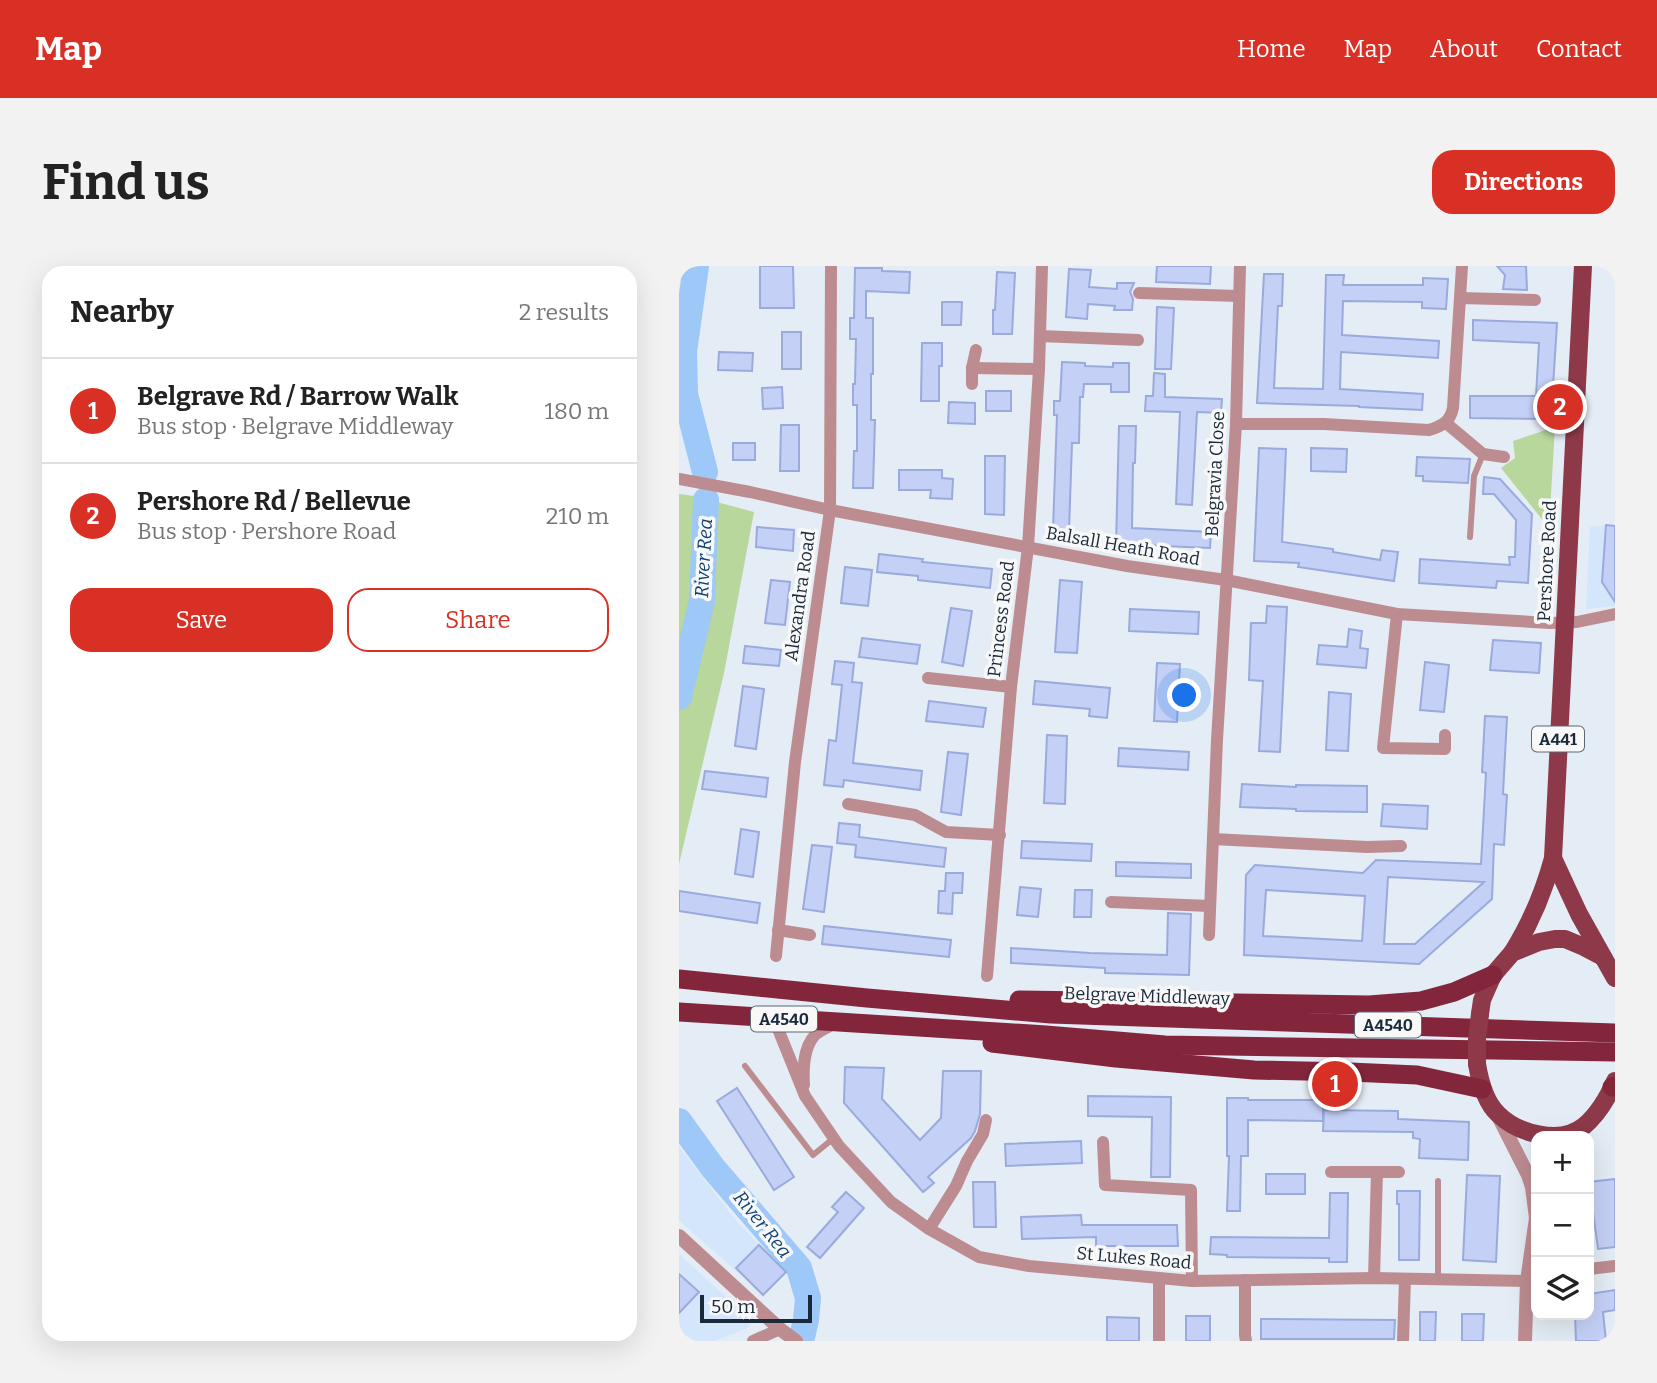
<!DOCTYPE html>
<meta charset="utf-8">
<style>
:root{--surface:#fff;--page:#f2f2f2;--text:#222;--muted:#767676;--line:#e0e0e0;--accent:#d93025}
body{margin:0;font-family:Bitter,serif;background:var(--page);color:var(--text)}
.controls{position:absolute;right:21px;bottom:21px;display:grid;overflow:hidden;border-radius:14px;box-shadow:0 7px 28px #0002}
.controls button{width:63px;height:63px;display:grid;place-items:center;padding:0;border:0;border-bottom:2px solid var(--line);background:var(--surface);color:var(--text);font:35px sans-serif}
.scale{position:absolute;left:21px;bottom:18px;width:112px;box-sizing:border-box;padding-left:7px;border:4px solid #1a2a3b;border-top:0;font-size:19px;line-height:24px;white-space:nowrap;color:#1a2a3b;-webkit-text-stroke:5px #f8f8f8;paint-order:stroke}
.you{position:absolute;left:506px;top:430px;width:24px;height:24px;margin:-18px;border:5px solid #fff;border-radius:50%;background:#1a73e8;box-shadow:0 0 0 10px #1a73e833}
.badge{display:grid;place-items:center;width:46px;height:46px;border-radius:50%;background:var(--accent);color:#fff;font-size:23px;font-weight:700}
.pin{position:absolute;translate:-50% -50%;border:4px solid #fff;box-shadow:0 2px 7px #0006}
.list{margin:0;padding:0;list-style:none}
h2{display:flex;justify-content:space-between;align-items:center;height:91px;margin:0;padding:0 28px;font-size:30px}
h2 small{font-size:23px;font-weight:400;color:var(--muted)}
.list li{display:grid;grid-template-columns:46px 1fr auto;gap:21px;align-items:center;box-sizing:border-box;height:105px;padding:0 28px;border-top:2px solid var(--line)}
.list b{display:block;font-size:26px;white-space:nowrap}
.list p{margin:0;font-size:23px;white-space:nowrap;color:var(--muted)}
.list em{font-size:23px;font-style:normal;color:var(--muted)}
.actions{display:flex;gap:14px;padding:21px 28px}
.actions a{flex:1;padding:16px 0;border:2px solid var(--accent);border-radius:21px;text-align:center;font-size:24px;color:var(--accent)}
.actions .main{background:var(--accent);color:#fff}
.icon{flex:none;width:38px;height:38px;fill:none;stroke:currentColor;stroke-width:2;stroke-linecap:round;stroke-linejoin:round}
.map{position:relative;flex:none;width:936px;height:1075px;overflow:hidden;border-radius:21px}
header{display:flex;align-items:center;gap:42px;box-sizing:border-box;height:98px;padding:0 35px;background:var(--accent);color:#fff}
header strong{font-size:33px}
nav{display:flex;gap:38px;margin-inline-start:auto;font-size:24px}
.intro{display:flex;align-items:center;justify-content:space-between;box-sizing:border-box;height:168px;padding:0 42px}
h1{margin:0;font-size:49px}
.button{padding:18px 32px;border-radius:21px;background:var(--accent);color:#fff;font-size:24px;font-weight:700}
main{display:flex;gap:42px;padding:0 42px}
aside{flex:1;background:var(--surface);border-radius:21px;box-shadow:0 7px 28px #0002}
.map>svg:first-child{display:block}
.built{fill:#d4e6fb}
.green{fill:#b7d79c}
.lines{fill:none;stroke-linecap:round;stroke-linejoin:round}
.river{stroke:#9dc8f7;stroke-width:26}
.building{fill:#c4d0f6;stroke:#9aaadc;stroke-width:2;fill-rule:evenodd}
.service{stroke:#bd8c91;stroke-width:6}
.minor{stroke:#bd8c91;stroke-width:12}
.tertiary{stroke:#bd8c91;stroke-width:14}
.primary{stroke:#8d3949;stroke-width:18}
.trunk{stroke:#83263c;stroke-width:19}
.primary-bridge{stroke:#8d3949;stroke-width:18}
.labels{text-anchor:middle;stroke-width:7;stroke-linejoin:round;paint-order:stroke}
.shield{fill:#f8f8f8;stroke:#5d6874;stroke-width:2}
.shield-label{font-size:16px;font-weight:bold;fill:#1a2a3b}
.street-label{font-size:18px;fill:#1a2a3b;stroke:#f8f8f8}
.water-label{font-size:19px;font-style:italic;fill:#0f4373;stroke:#f8f8f8}
</style>
<header>
<strong>Map</strong>
<nav><a>Home</a><a>Map</a><a>About</a><a>Contact</a></nav>
</header>
<div class="intro"><h1>Find us</h1><a class="button">Directions</a></div>
<main>
<aside>
<h2>Nearby<small>2 results</small></h2>
<ul class="list">
<li><span class="badge">1</span><div><b>Belgrave Rd / Barrow Walk</b><p>Bus stop · Belgrave Middleway</p></div><em>180 m</em></li>
<li><span class="badge">2</span><div><b>Pershore Rd / Bellevue</b><p>Bus stop · Pershore Road</p></div><em>210 m</em></li>
</ul>
<div class="actions"><a class="main">Save</a><a>Share</a></div>
</aside>
<div class="map">
<svg width="936" height="1075" viewBox="0 0 936 1075">
<rect width="100%" height="100%" fill="#e4ecf5"/>
<g class="built">
<polygon points="936,258 936,340 907,343 911,261"/>
<polygon points="0,881 59,957 107,1006 84,1029 0,954"/>
<polygon points="0,988 65,1048 71,1056 69,1062 35,1075 0,1075"/>
</g>
<g class="green">
<polygon points="876,161 870,262 822,202 836,192 834,175"/>
<polygon points="0,228 15,230 75,246 45,407 0,598"/>
</g>
<g class="lines">
<g class="river">
<polyline points="17,0 5,86 6,128 26,206"/>
<polyline points="0,431 23,335 27,234"/>
<polyline points="0,855 34,902 120,1002 129,1032 127,1054 122,1075"/>
</g>
</g>
<g class="building">
<polygon points="81,0 114,0 115,42 81,42"/>
<polygon points="478,0 532,0 531,18 477,16"/>
<polygon points="818,0 847,0 848,24 824,23 826,9"/>
<polygon points="176,2 203,2 203,5 231,6 230,27 187,25 187,52 194,52 194,108 192,108 192,154 196,154 194,222 174,222 175,185 178,185 178,139 174,139 174,118 176,118 177,73 171,73 171,52 175,52"/>
<polygon points="390,3 412,4 410,21 438,23 438,17 455,17 451,26 454,33 453,44 435,44 436,40 409,38 408,53 387,51"/>
<polygon points="318,6 336,7 333,68 314,68 314,44 316,44"/>
<polygon points="585,8 604,8 603,40 599,40 595,122 644,123 647,9 665,9 664,19 744,19 744,12 769,13 767,43 743,42 743,36 664,35 663,69 760,75 759,92 662,86 661,123 744,128 743,144 680,141 680,140 578,137"/>
<polygon points="263,36 283,36 282,59 263,59"/>
<polygon points="478,41 495,42 492,103 476,103"/>
<polygon points="794,54 878,57 872,153 791,152 791,130 857,130 860,77 794,74"/>
<rect x="103" y="66" width="19" height="37"/>
<polygon points="243,77 263,77 263,100 260,100 260,135 242,135"/>
<polygon points="40,86 74,87 73,105 39,104"/>
<polygon points="383,96 406,97 406,100 434,101 434,97 450,97 450,126 432,126 432,118 405,118 404,131 401,131 400,177 393,177 390,265 374,264 378,149 375,149 375,135 381,135"/>
<polygon points="475,107 486,108 486,131 543,133 542,147 518,146 513,239 497,238 501,146 466,145 467,130 474,130"/>
<polygon points="103,121 104,142 84,143 83,122"/>
<rect x="307" y="125" width="25" height="20"/>
<polygon points="270,136 296,137 296,158 269,157"/>
<polygon points="102,159 120,159 120,205 101,205"/>
<polygon points="440,160 457,160 456,197 454,197 453,262 532,266 531,282 437,278"/>
<rect x="54" y="177" width="22" height="17"/>
<polygon points="580,182 607,183 603,276 654,283 654,286 701,294 703,284 719,286 715,315 619,301 620,297 575,295"/>
<polygon points="632,182 668,183 667,206 632,205"/>
<polygon points="306,190 326,190 325,249 306,248"/>
<polygon points="738,191 791,193 789,217 744,215 744,210 737,210"/>
<polygon points="220,204 263,204 263,212 274,213 273,233 251,232 252,224 220,224"/>
<polygon points="805,211 821,213 853,248 849,317 818,315 817,322 740,317 741,293 831,299 830,291 836,291 837,254 815,228 804,228"/>
<polygon points="927,259 936,260 936,336 923,316"/>
<polygon points="78,261 115,264 114,285 77,281"/>
<polygon points="200,288 244,293 243,296 313,303 311,322 239,314 239,310 198,306"/>
<polygon points="166,301 193,304 189,340 162,337"/>
<polygon points="92,314 111,316 106,359 86,357"/>
<polygon points="381,314 403,316 398,387 376,386"/>
<polygon points="588,340 608,341 601,486 580,485 584,415 570,414 572,357 587,357"/>
<polygon points="272,342 293,345 284,400 263,396"/>
<polygon points="451,343 520,346 519,368 450,365"/>
<polygon points="670,363 683,365 681,382 689,383 687,402 638,398 640,379 668,381"/>
<polygon points="183,372 241,379 238,398 180,391"/>
<polygon points="814,374 862,377 860,407 811,404"/>
<polygon points="66,380 102,384 100,400 64,397"/>
<polygon points="156,395 175,397 173,416 183,417 174,497 243,505 241,524 165,514 164,521 145,519 150,474 157,475 163,419 153,418"/>
<polygon points="746,396 770,399 765,446 741,444"/>
<polygon points="478,397 501,398 498,456 475,455"/>
<polygon points="356,415 431,422 428,452 410,450 411,443 354,438"/>
<polygon points="64,420 85,423 77,483 56,480"/>
<polygon points="650,426 672,428 669,485 647,484"/>
<polygon points="250,435 307,442 304,461 247,455"/>
<path d="M806,450l22,1 -4,77 4,1 -3,50 -10,-1 -2,55 -73,65 -175,-9 2,-80 9,-10 108,8 13,-13 105,4 5,-91 -4,-1zM709,611l96,5 -69,62h-31zM587,624l99,6 -3,45 -99,-5z"/>
<polygon points="368,469 388,470 386,538 365,537"/>
<polygon points="440,482 510,486 509,504 439,500"/>
<polygon points="269,486 289,488 282,549 262,546"/>
<polygon points="26,505 89,512 87,531 23,523"/>
<polygon points="563,518 617,521 617,519 688,520 688,546 617,545 617,543 561,541"/>
<polygon points="704,538 749,540 748,563 702,560"/>
<polygon points="160,557 181,559 180,571 267,582 265,601 176,591 177,579 158,577"/>
<polygon points="62,563 80,566 74,611 56,608"/>
<polygon points="343,575 413,578 412,595 342,592"/>
<polygon points="133,579 153,581 145,646 124,643"/>
<polygon points="437,596 512,598 512,612 437,610"/>
<polygon points="267,607 284,607 283,627 274,627 273,648 259,647 260,625 266,625"/>
<polygon points="341,621 362,623 359,651 338,649"/>
<polygon points="396,624 413,624 412,651 395,651"/>
<polygon points="0,625 81,637 78,657 0,645"/>
<polygon points="489,647 512,648 510,709 426,707 426,702 332,697 332,682 411,687 488,689"/>
<polygon points="145,660 272,674 270,691 143,678"/>
<polygon points="166,801 205,802 203,833 241,874 262,852 264,805 302,805 301,848 296,865 292,872 249,911 255,917 244,926 165,837"/>
<polygon points="58,822 115,911 95,924 38,835"/>
<polygon points="409,830 492,831 491,911 472,911 473,851 409,850"/>
<polygon points="548,832 569,832 569,834 644,834 644,855 569,854 569,890 562,890 561,945 548,945 550,890 548,890"/>
<polygon points="645,844 719,845 719,853 790,856 789,894 740,892 741,873 734,872 734,866 644,865"/>
<polygon points="402,875 403,897 327,900 326,878"/>
<rect x="587" y="908" width="39" height="20"/>
<polygon points="788,909 821,910 817,996 784,994"/>
<polygon points="936,913 936,981 919,983 910,916"/>
<polygon points="294,916 316,916 317,961 295,961"/>
<polygon points="718,925 741,925 740,994 720,994 720,938 718,938"/>
<polygon points="167,926 185,942 141,992 128,981 159,946 153,941"/>
<polygon points="651,927 669,927 668,996 650,996 650,992 548,991 548,989 531,988 532,971 650,972"/>
<polygon points="402,949 403,959 498,959 499,980 417,980 417,971 343,973 342,951"/>
<polygon points="80,979 107,1006 84,1029 57,1002"/>
<polygon points="0,1008 20,1026 0,1047"/>
<polygon points="936,1024 936,1044 924,1046 927,1075 897,1075 896,1049 910,1049 910,1028"/>
<polygon points="741,1046 757,1046 756,1075 741,1075"/>
<polygon points="783,1048 805,1048 804,1075 783,1075"/>
<rect x="507" y="1050" width="24" height="25"/>
<polygon points="428,1051 460,1052 460,1075 428,1075"/>
<polygon points="582,1053 716,1054 715,1073 582,1073"/>
</g>
<g class="lines">
<g class="service">
<polyline points="791,271 795,210 804,188"/>
<polyline points="66,800 134,889 155,872"/>
<polyline points="759,1014 759,915"/>
</g>
<g class="minor">
<polyline points="460,27 560,30"/>
<polyline points="781,32 856,34"/>
<polyline points="361,70 459,74"/>
<polyline points="293,102 360,103"/>
<polyline points="293,118 293,102 297,84"/>
<polyline points="767,157 804,188 825,191"/>
<path d="M557,158h88l105,6c13,-4 21,-8 24,-22l9,-142"/>
<polyline points="0,213 71,226 151,244 448,300 547,314 718,348 871,357 898,356 936,348"/>
<polyline points="718,348 704,482 766,483 766,469"/>
<polyline points="249,412 332,421"/>
<polyline points="169,538 236,549 267,566 321,569"/>
<polyline points="534,573 688,581 722,580"/>
<polyline points="432,636 531,640"/>
<polyline points="99,664 131,669"/>
<polyline points="530,669 538,474 557,158 561,0"/>
<polyline points="97,690 116,496 151,244 152,0"/>
<polyline points="308,710 332,421 349,281 360,103 363,0"/>
<polyline points="95,753 126,830 160,880 212,936 250,963 300,991 350,1000 513,1015 695,1012 848,1015"/>
<path d="M125,819c-1,-16 -1,-37 11,-50 5,-5 14,-8 20,-12"/>
<polyline points="424,876 426,919 512,924 513,1015"/>
<polyline points="652,906 720,906"/>
<polyline points="250,963 277,920 288,895 304,868 307,854"/>
<polyline points="910,1003 936,1000"/>
<polyline points="695,1012 698,906"/>
<polyline points="566,1014 566,1069 567,1075"/>
<polyline points="74,1075 101,1063"/>
<polyline points="480,1075 480,1012"/>
<polyline points="724,1075 726,1013"/>
</g>
<g class="tertiary">
<polyline points="818,848 849,909 853,921 857,952 848,1015 846,1075"/>
<polyline points="0,970 101,1063 117,1075"/>
</g>
<g class="primary">
<polyline points="874,592 900,648 936,712"/>
<path d="M833,687c19,-30 32,-62 41,-95l30,-592"/>
<polyline points="801,748 803,734 814,709 833,687 860,676 876,673 886,673 905,681 924,691"/>
<path d="M798,798c3,18 8,38 21,50 20,20 63,31 86,12 13,-11 24,-29 31,-45"/>
</g>
<g class="trunk">
<polyline points="0,713 188,732 372,748 936,767"/>
<polyline points="340,734 690,739 742,735 775,726 814,709"/>
<polyline points="0,746 367,769 486,779 936,786"/>
<polyline points="313,777 437,792 575,804 671,806 738,809 803,823"/>
<polyline points="933,821 936,820"/>
</g>
<polyline class="primary-bridge" points="798,798 798,773 801,748"/>
</g>
<g class="labels">
<g class="shield">
<rect x="853" y="460.5" width="52" height="25" rx="5"/>
<rect x="72" y="740.5" width="66" height="25" rx="5"/>
<rect x="676" y="746.5" width="66" height="25" rx="5"/>
</g>
<g class="shield-label">
<text x="879" y="479">A441</text>
<text x="105" y="759">A4540</text>
<text x="709" y="765">A4540</text>
</g>
<g class="street-label">
<text transform="translate(536 208) rotate(-87)" y="6">Belgravia Close</text>
<text transform="translate(444 280) rotate(10)" y="6">Balsall Heath Road</text>
<text transform="translate(868 295) rotate(-87)" y="6">Pershore Road</text>
<text transform="translate(121 330) rotate(-82)" y="6">Alexandra Road</text>
<text transform="translate(322 353) rotate(-83)" y="6">Princess Road</text>
<text transform="translate(468 730) rotate(2)" y="6">Belgrave Middleway</text>
<text transform="translate(455 992) rotate(5)" y="6">St Lukes Road</text>
</g>
<g class="water-label">
<text transform="translate(24 292) rotate(-87)" y="7">River Rea</text>
<text transform="translate(84 958) rotate(51)" y="7">River Rea</text>
</g>
</g>
</svg>
<div class="controls">
<button>+</button>
<button>−</button>
<button><svg class="icon" aria-label="layers" viewBox="0 0 24 24"><path d="M12 4l9 5-9 5-9-5zM3 14l9 5 9-5"/></svg></button>
</div>
<div class="scale">50 m</div>
<div class="you"></div>
<div class="pin badge" style="left:656px;top:818px">1</div>
<div class="pin badge" style="left:881px;top:141px">2</div>
</div>
</main>
